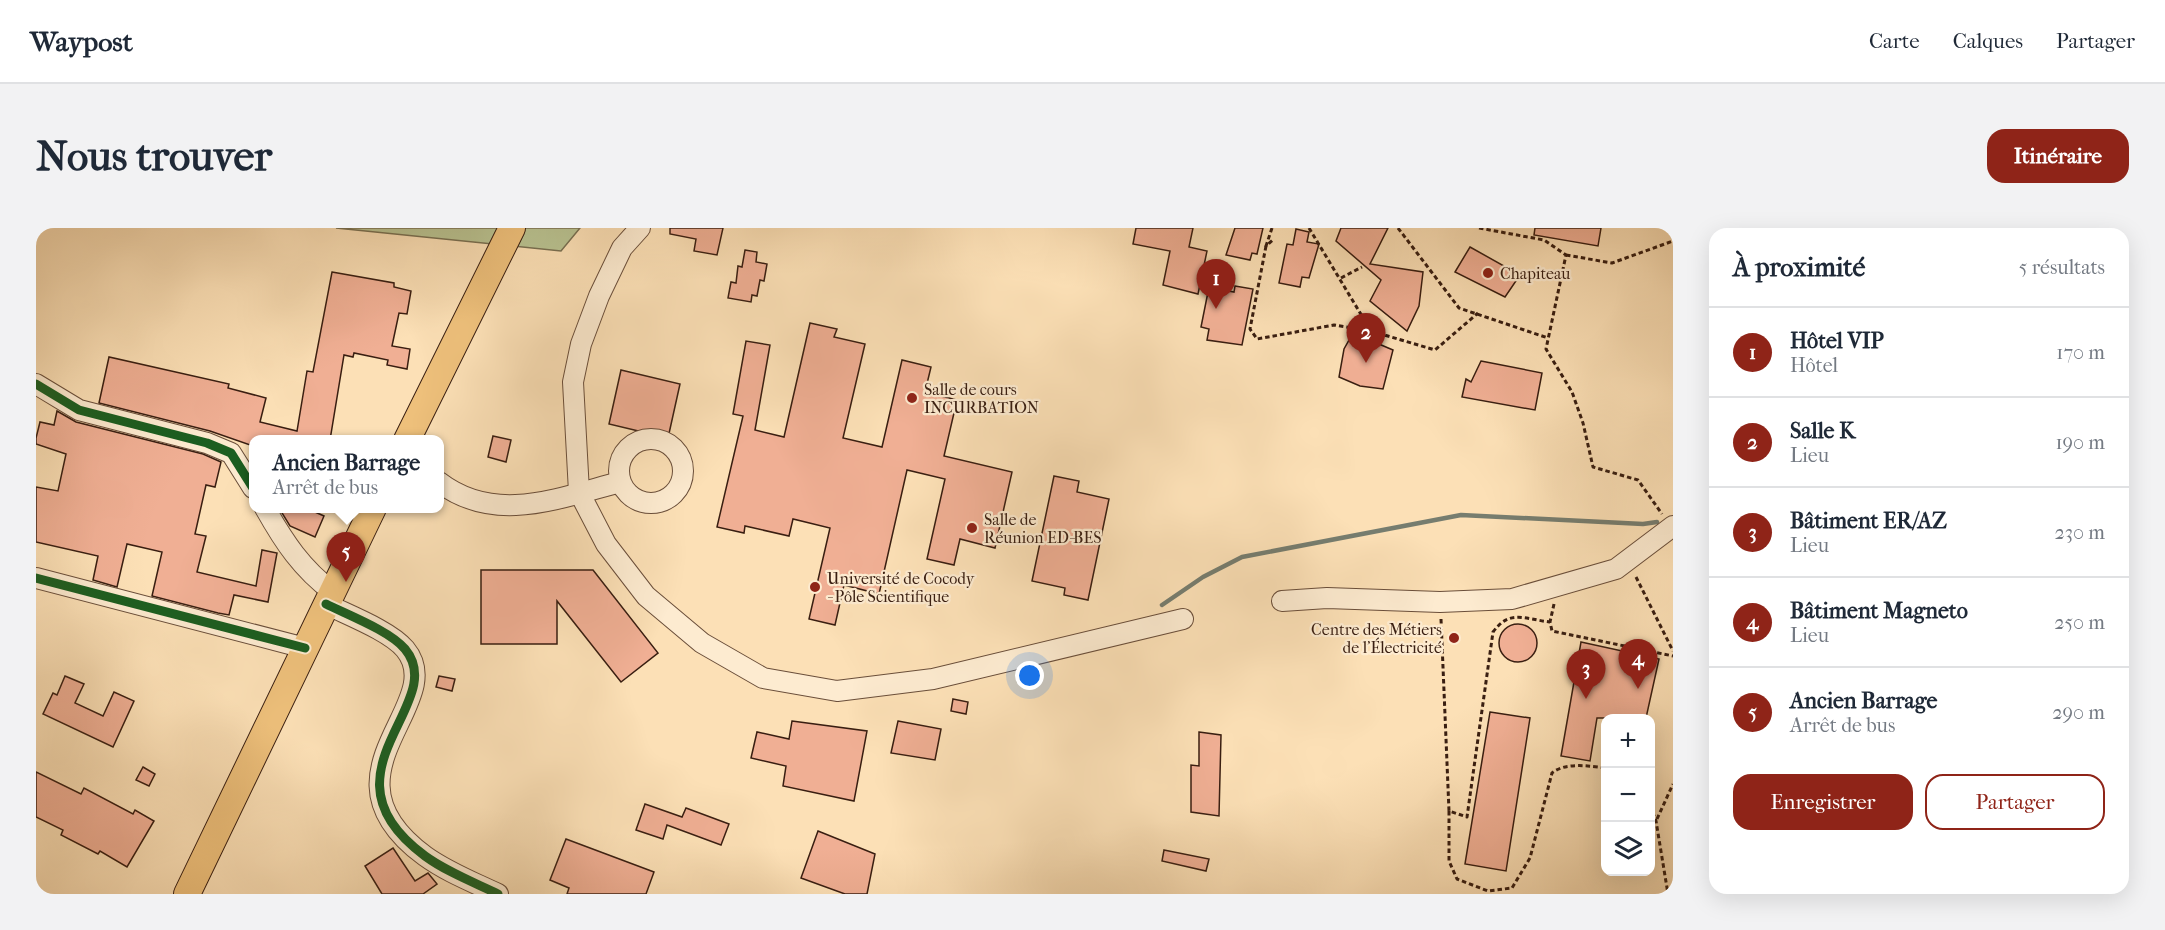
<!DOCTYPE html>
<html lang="fr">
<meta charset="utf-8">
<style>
:root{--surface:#fff;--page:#f2f2f3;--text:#1f2937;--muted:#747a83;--line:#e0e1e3;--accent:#8f2418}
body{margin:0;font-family:"IM FELL French Canon",serif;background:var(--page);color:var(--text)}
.controls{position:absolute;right:18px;bottom:18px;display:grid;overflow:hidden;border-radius:12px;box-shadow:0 6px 24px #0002}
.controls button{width:54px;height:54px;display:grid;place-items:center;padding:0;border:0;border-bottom:2px solid var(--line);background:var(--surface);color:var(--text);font:30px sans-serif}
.you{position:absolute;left:994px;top:448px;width:21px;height:21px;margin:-15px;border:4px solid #fff;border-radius:50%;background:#1a73e8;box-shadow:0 0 0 9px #1a73e833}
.badge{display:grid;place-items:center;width:39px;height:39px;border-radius:50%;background:var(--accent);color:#fff;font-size:20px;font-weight:700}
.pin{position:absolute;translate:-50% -50px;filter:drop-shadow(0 2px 3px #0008)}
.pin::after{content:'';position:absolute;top:32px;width:21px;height:18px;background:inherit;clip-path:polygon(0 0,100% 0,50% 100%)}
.popup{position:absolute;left:213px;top:207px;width:195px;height:78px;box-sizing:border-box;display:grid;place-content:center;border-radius:12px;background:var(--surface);filter:drop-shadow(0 2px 4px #0005);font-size:20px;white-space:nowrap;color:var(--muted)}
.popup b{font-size:22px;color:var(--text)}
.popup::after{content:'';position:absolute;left:50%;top:100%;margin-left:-12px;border:12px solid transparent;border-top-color:var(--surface)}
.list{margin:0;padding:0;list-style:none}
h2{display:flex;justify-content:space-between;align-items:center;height:78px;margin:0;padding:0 24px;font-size:26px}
h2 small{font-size:20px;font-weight:400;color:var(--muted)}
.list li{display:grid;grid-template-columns:39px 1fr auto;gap:18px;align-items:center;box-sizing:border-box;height:90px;padding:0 24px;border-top:2px solid var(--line)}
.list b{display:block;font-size:22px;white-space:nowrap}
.list p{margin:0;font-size:20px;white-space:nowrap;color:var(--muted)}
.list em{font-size:20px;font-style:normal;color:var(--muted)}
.actions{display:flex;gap:12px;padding:18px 24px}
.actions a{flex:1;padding:14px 0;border:2px solid var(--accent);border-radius:18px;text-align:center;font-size:21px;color:var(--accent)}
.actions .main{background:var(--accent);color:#fff}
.icon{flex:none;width:33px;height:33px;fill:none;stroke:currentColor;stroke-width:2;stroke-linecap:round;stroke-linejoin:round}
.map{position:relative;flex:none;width:1637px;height:666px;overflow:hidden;border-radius:18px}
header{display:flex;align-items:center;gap:36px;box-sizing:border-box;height:84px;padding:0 30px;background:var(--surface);border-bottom:2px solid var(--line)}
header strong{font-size:28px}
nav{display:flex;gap:33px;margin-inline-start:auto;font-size:21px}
.intro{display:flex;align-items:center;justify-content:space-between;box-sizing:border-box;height:144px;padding:0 36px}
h1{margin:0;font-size:42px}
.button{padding:15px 27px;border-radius:18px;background:var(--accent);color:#fff;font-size:21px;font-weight:700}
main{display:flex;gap:36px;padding:0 36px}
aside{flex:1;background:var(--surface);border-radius:18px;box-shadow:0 6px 24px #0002}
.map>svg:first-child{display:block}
.green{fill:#b9c392;stroke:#797052;stroke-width:1.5}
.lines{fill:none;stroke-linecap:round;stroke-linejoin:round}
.stream{stroke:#767d6f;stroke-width:4.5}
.building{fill:#f0af94;stroke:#391e11;stroke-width:1.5}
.minor-casing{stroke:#6a4e3a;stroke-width:22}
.major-casing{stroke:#391e11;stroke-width:28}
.path{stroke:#391e11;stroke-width:3;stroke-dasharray:4.5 3;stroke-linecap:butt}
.minor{stroke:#fdebd0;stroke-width:20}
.major{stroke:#eec07b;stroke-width:26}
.cycleway-casing{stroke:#fdebd0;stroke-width:13}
.cycleway{stroke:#1b5e20;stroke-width:9}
.poi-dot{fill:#8f2418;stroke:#fdebd0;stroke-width:2}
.labels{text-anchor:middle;stroke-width:4.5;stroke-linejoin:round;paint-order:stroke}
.poi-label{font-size:16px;fill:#391e11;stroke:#fdebd0;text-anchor:start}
</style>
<header>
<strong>Waypost</strong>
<nav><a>Carte</a><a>Calques</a><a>Partager</a></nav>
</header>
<div class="intro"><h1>Nous trouver</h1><a class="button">Itinéraire</a></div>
<main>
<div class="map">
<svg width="1637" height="666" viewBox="0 0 1637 666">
<rect width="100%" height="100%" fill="#fce0b6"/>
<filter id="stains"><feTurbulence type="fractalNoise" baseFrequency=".00333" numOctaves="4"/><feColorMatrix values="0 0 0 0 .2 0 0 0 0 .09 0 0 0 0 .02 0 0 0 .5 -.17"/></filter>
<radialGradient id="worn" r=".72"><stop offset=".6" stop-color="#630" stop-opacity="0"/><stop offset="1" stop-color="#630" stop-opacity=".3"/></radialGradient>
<polygon class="green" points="300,0 544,0 525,23"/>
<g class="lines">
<polyline class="stream" points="1126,377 1167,349 1206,329 1425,287 1607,296 1621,294"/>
</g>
<g class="building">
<polygon points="634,0 687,0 681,27 658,23 660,11 634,6"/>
<polygon points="1100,0 1157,0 1153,19 1171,23 1162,66 1127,57 1134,23 1097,16"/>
<polygon points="1199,0 1227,0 1221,26 1216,25 1214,32 1190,27"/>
<polygon points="1305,0 1352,0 1334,36 1387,44 1383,78 1371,103 1334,73 1345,52 1300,13"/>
<polygon points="1499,0 1565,0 1562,18 1498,7"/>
<polygon points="1260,1 1273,4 1271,14 1283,16 1273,50 1266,49 1264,59 1243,55 1251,16 1257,17"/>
<polygon points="1434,19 1484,47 1469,69 1419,44"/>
<polygon points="709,22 721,24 720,34 731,36 728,53 724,52 721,68 716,67 715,74 692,70 695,54 700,55 702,38 706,39"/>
<polygon points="296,44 358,55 358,59 375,63 371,86 363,85 356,118 374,121 371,141 351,137 352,132 318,125 317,129 308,127 294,212 217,212 217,218 174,203 63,175 73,129 193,156 192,160 230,170 224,194 261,203 271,143 277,144"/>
<polygon points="1199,58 1217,61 1206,117 1171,112 1173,101 1165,99 1173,59 1198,64"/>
<polygon points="774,95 801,101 798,109 829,116 807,210 846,219 866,132 895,139 889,164 921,172 908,228 976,244 959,320 924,311 918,337 891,331 909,251 871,242 843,366 808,357 799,397 773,391 794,300 757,291 753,308 709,298 708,305 681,299 707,188 697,186 710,113 734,117 719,202 748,209"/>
<polygon points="1317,105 1357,122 1347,161 1324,158 1303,149 1308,121"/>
<polygon points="1445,133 1506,145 1499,182 1426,169 1430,151 1435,154"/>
<polygon points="585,142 644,156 632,210 573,196"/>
<polygon points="21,183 40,194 167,226 185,234 179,259 170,257 159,306 170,308 161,344 220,358 226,322 241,325 232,374 198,367 193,387 182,385 116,368 126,324 91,316 81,359 57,352 62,328 0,314 0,259 22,263 30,226 0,216 0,210 4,194 18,197"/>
<polygon points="457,208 475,212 470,234 452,229"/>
<polygon points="1018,248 1043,253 1041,264 1073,271 1052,372 1028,367 1029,360 996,353"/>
<polygon points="243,280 270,280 288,288 279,309 254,298"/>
<polygon points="445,342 557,342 622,425 585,454 521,373 521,416 445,416"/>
<circle cx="1482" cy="415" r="19"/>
<polygon points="1545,414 1623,431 1610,490 1561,490 1554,533 1525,528"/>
<polygon points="29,448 48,456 39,475 67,488 78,464 98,473 77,519 7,486 17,465 21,467"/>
<polygon points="403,448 419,451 416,463 400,459"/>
<polygon points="917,471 932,474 930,486 915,483"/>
<polygon points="1454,484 1494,490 1470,643 1429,636"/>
<polygon points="756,493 831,503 818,573 747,558 750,538 715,530 721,504 753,511"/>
<polygon points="862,493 905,501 899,532 855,525"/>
<polygon points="1163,504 1185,507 1183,588 1155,584 1155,537 1163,538"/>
<polygon points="107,539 119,546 113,558 100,552"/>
<polygon points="0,544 45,566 48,560 97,586 99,582 118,593 91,639 64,623 62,626 25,607 27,602 0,589"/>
<polygon points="609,576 646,589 650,580 693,596 685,617 631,597 627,611 600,602"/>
<polygon points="782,603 839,626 831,666 809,666 765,650"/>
<polygon points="530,611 618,644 610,666 531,666 533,660 514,652"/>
<polygon points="357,620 379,653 392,645 401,656 387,666 346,666 329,638"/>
<polygon points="1128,622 1173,631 1170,643 1126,633"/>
</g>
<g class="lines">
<g class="minor-casing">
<g id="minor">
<polyline points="604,0 586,20 563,68 545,116 537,154 543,264 570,316 610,368 666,415 727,450 801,463 897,451 1147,391"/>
<polyline points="0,156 43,182 171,215 195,225 217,260"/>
<circle cx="615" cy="243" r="32"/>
<path d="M403,254c56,43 120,16 181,0"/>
<path d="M229,280c19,34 37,61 68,84"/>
<polyline points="0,350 269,420"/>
<polyline points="1246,373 1291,370 1404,374 1476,371 1580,341 1637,298"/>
<path d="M290,376c22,11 64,27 79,45 46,55 -93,124 20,207 22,16 48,26 73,38"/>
</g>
</g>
<g class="major-casing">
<g id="major">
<polyline points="371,212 476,0"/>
<polyline points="151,666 337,280"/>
</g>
</g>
<g class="path">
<polyline points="1236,0 1230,18 1238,11"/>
<polyline points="1273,0 1335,103 1399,122 1442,85"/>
<polyline points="1362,0 1423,80 1512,110"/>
<polyline points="1443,0 1508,12 1530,27 1510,121 1536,164 1547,195 1557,239 1602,252 1626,286"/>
<polyline points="1230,18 1214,101 1221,111 1298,97 1335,103"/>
<polyline points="1530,27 1576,35 1637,13"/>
<polyline points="1305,50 1326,39"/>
<polyline points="1600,349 1637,423"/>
<polyline points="1518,376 1514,394 1516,403 1637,428"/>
<path d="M1405,391l8,192 18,6 26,-185c17,-23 31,-13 57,-10"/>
<polyline points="1614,577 1620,593 1632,666"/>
<path d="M1413,583v50l8,18 31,12 24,-3 18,-30 22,-85c13,-11 38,-7 54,-5"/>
<polyline points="1621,591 1637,556"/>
</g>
<use href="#minor" class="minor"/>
<use href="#major" class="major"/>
<g class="cycleway-casing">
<g id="cycleway">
<polyline points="0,156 43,182 171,215 195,225 217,260"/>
<polyline points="0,350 269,420"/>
<path d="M290,376c22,11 64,27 79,45 46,55 -93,124 20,207 22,16 48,26 73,38"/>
</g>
</g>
<use href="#cycleway" class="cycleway"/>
</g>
<g class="poi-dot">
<circle cx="1452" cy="45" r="6"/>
<circle cx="876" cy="170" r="6"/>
<circle cx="936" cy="300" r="6"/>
<circle cx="779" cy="359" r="6"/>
<circle cx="1418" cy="410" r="6"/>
</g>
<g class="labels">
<g class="poi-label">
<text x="1464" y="51">Chapiteau</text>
<text x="888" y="167">Salle de cours<tspan x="888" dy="18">INCURBATION</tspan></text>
<text x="948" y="297">Salle de<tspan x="948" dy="18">Réunion ED-BES</tspan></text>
<text x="791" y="356">Université de Cocody<tspan x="791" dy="18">- Pôle Scientifique</tspan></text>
<text x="1406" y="407" text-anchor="end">Centre des Métiers<tspan x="1406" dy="18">de l'Électricité</tspan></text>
</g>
</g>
<rect width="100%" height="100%" filter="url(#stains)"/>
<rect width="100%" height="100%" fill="url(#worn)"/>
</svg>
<div class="controls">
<button>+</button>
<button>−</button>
<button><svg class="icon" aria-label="layers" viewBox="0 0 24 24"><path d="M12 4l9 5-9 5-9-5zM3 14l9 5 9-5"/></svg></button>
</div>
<div class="you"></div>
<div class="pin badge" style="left:1180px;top:81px">1</div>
<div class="pin badge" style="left:1330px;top:135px">2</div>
<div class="pin badge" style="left:1550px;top:471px">3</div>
<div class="pin badge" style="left:1602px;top:461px">4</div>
<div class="pin badge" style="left:310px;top:354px">5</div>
<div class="popup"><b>Ancien Barrage</b>Arrêt de bus</div>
</div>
<aside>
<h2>À proximité<small>5 résultats</small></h2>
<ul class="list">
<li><span class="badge">1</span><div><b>Hôtel VIP</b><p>Hôtel</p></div><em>170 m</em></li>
<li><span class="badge">2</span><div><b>Salle K</b><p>Lieu</p></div><em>190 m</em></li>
<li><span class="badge">3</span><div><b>Bâtiment ER/AZ</b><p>Lieu</p></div><em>230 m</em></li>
<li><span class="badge">4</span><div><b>Bâtiment Magneto</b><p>Lieu</p></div><em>250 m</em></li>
<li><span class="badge">5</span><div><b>Ancien Barrage</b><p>Arrêt de bus</p></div><em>290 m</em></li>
</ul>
<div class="actions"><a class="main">Enregistrer</a><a>Partager</a></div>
</aside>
</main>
